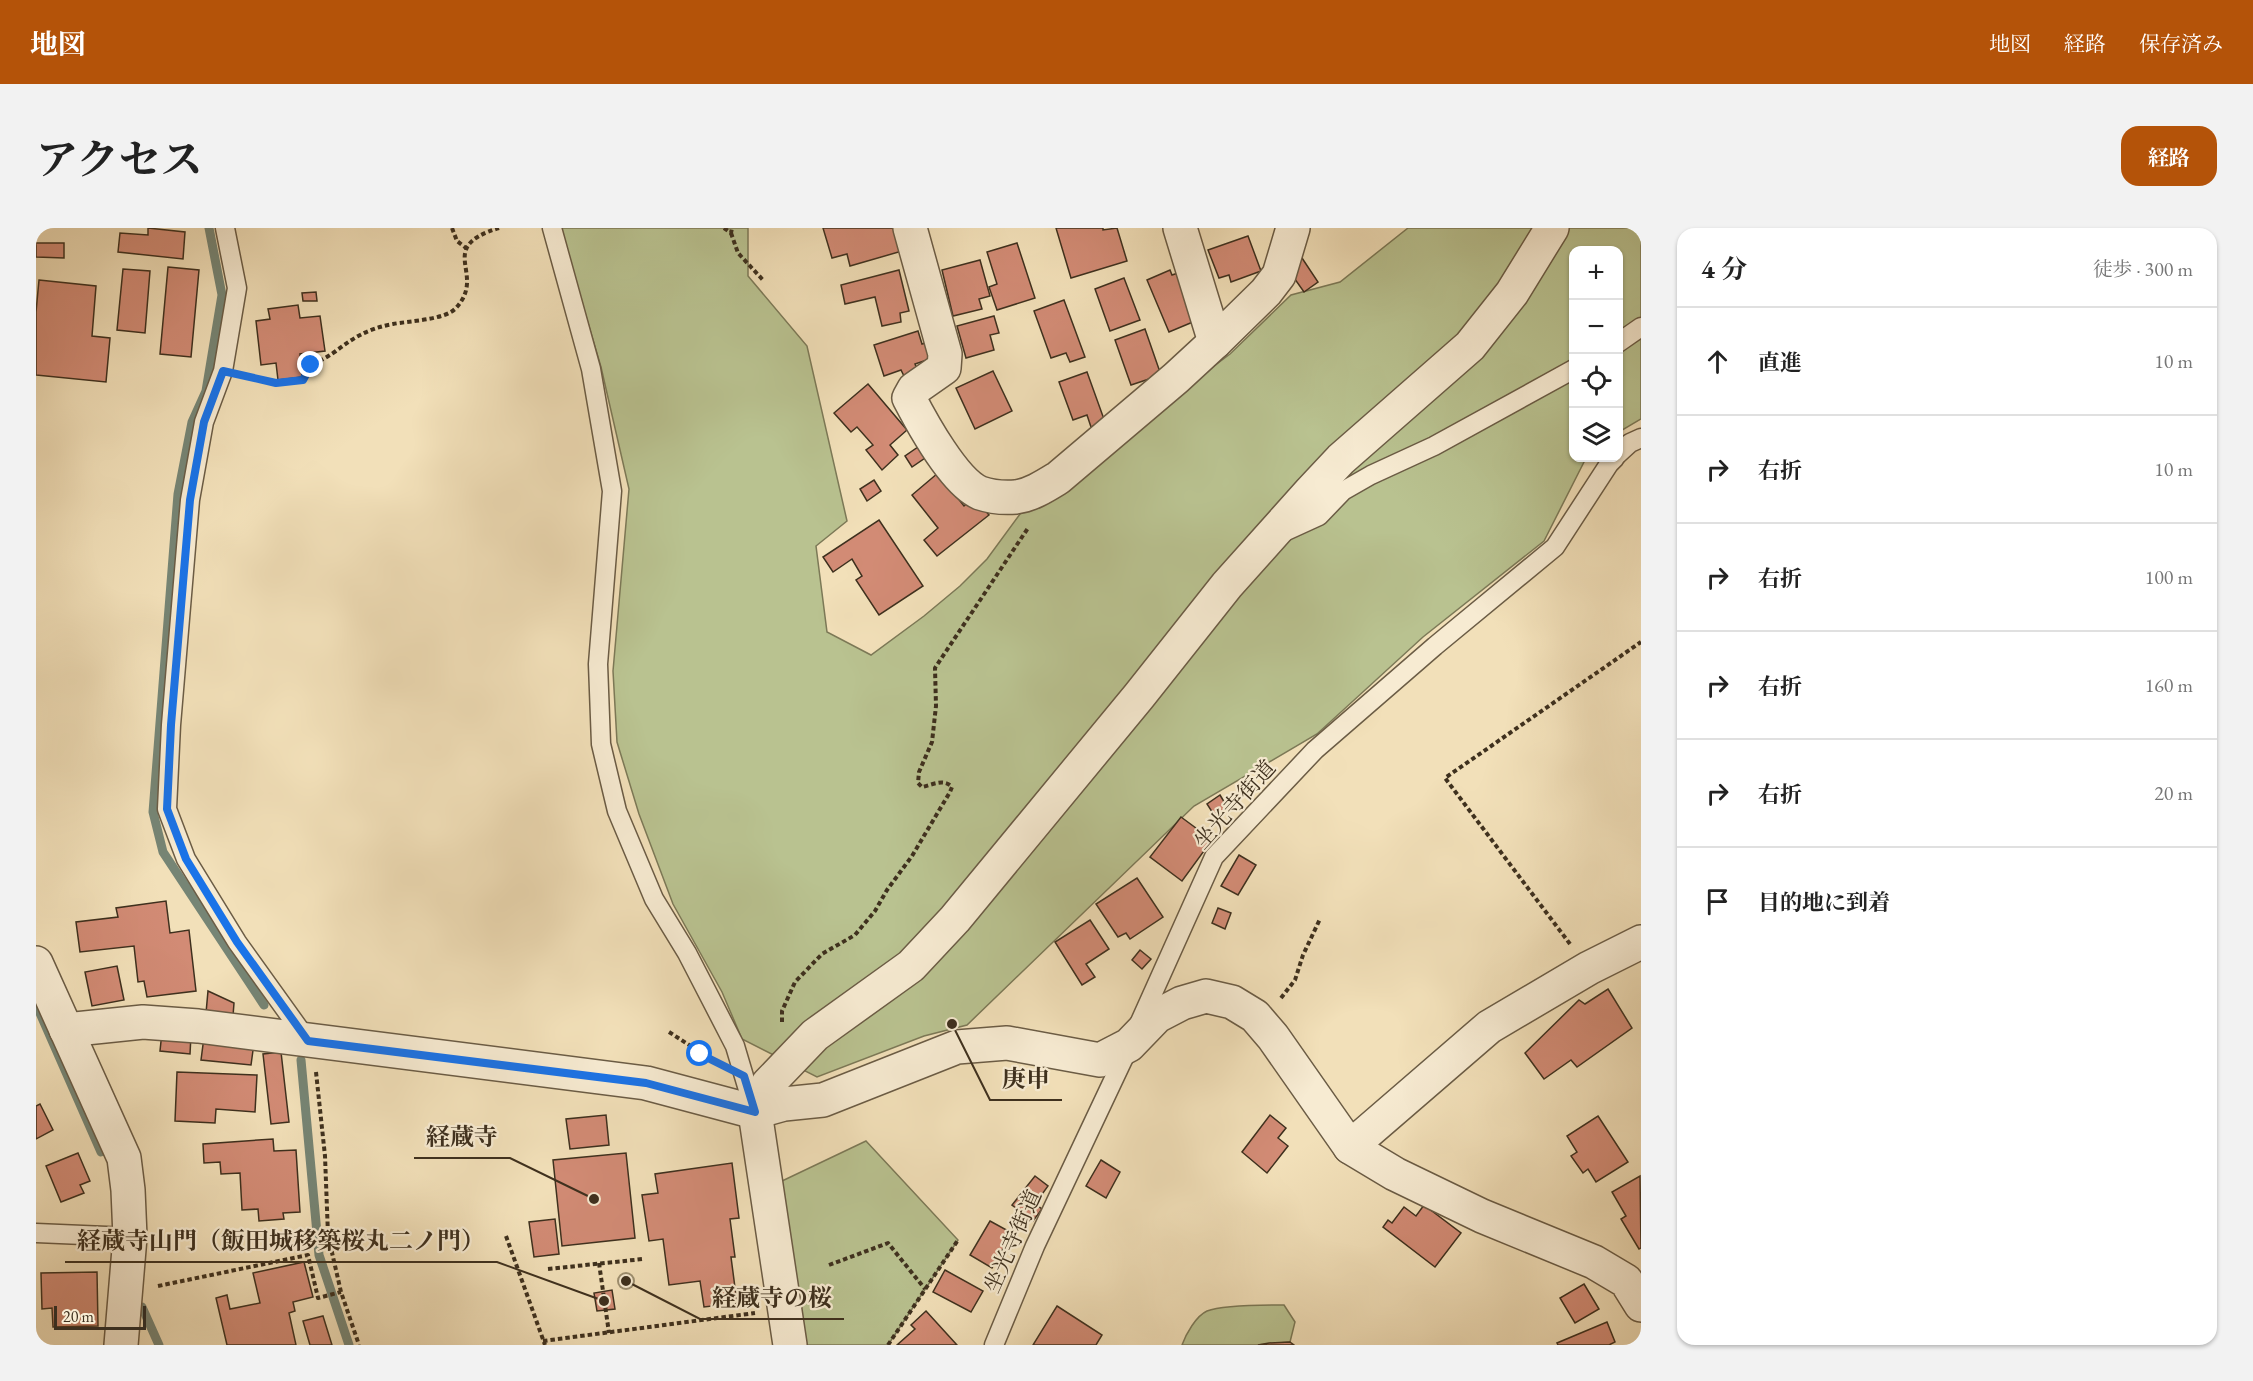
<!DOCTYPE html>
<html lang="ja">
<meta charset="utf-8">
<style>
:root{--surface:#fff;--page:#f2f2f2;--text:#222;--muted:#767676;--line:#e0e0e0;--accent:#b45309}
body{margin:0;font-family:"EB Garamond","Noto Serif JP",serif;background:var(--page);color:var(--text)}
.controls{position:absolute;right:18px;top:18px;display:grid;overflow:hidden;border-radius:12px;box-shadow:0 2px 4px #0004}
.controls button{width:54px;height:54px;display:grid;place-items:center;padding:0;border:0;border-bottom:2px solid var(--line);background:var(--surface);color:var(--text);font:30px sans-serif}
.scale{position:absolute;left:18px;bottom:15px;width:92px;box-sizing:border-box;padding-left:6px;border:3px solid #3e301e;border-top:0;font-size:16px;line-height:21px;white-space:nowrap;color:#3e301e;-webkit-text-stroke:4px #f7ebd2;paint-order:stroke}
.stop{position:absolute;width:18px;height:18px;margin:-14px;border:4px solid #1a73e8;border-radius:50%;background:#fff}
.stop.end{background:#1a73e8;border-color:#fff;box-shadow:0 2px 6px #0008}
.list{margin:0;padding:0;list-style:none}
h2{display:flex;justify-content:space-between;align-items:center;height:78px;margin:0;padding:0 24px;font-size:26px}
h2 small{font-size:20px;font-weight:400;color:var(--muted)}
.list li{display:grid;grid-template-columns:39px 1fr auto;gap:18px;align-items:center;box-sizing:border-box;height:108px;padding:0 24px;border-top:2px solid var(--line)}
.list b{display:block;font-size:22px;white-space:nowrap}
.list em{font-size:20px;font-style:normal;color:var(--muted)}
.icon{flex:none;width:33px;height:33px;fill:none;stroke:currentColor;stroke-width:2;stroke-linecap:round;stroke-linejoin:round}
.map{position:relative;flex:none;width:1605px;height:1117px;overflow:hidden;border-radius:18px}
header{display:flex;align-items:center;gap:36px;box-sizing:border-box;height:84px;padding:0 30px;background:var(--accent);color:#fff}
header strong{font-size:28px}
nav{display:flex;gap:33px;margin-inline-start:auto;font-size:21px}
.intro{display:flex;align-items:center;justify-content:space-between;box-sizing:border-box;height:144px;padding:0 36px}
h1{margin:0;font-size:42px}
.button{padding:15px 27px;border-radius:18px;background:var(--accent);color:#fff;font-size:21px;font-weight:700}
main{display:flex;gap:36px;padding:0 36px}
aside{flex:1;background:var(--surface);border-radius:18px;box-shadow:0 2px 4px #0004}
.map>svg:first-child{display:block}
.green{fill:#b9c290;stroke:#7c7957;stroke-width:1.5}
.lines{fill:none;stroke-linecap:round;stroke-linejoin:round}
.stream{stroke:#768575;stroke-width:9}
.building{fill:#d28b75;stroke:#3e301e;stroke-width:1.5}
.lane-casing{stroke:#6b5c45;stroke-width:21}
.street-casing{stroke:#6b5c45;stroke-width:36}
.path{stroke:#3e301e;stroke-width:4;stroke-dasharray:4.5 3;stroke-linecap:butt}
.lane{stroke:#f7ebd2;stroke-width:18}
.street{stroke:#f7ebd2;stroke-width:33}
.tree{fill:#9d8f70}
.route{stroke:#1a73e8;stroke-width:8}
.labels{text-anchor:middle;stroke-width:4.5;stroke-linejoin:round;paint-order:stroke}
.street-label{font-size:22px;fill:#3e301e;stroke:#f7ebd2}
.leader{fill:none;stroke:#3e301e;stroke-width:2}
.callout-dot{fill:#3e301e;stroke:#f7ebd2;stroke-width:2}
.callout-label{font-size:24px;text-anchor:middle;font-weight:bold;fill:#3e301e;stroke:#f7ebd2;stroke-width:4.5;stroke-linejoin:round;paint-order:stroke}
</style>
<header>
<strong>地図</strong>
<nav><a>地図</a><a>経路</a><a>保存済み</a></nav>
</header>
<div class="intro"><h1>アクセス</h1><a class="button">経路</a></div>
<main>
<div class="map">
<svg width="1605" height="1117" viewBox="0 0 1605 1117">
<rect width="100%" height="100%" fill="#f2e0b9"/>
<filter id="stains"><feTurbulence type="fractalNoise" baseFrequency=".00333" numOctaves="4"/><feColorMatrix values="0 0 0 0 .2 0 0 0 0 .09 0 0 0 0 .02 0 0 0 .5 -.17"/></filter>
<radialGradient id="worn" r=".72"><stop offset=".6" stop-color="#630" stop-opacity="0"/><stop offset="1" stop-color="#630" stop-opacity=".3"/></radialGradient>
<g class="green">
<polygon points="524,0 712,0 712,48 771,118 811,293 780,318 791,404 835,427 888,388 924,358 951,331 987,282 1194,126 1255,67 1304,54 1372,0 1605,0 1605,191 1583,204 1582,22 1538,22 1538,230 1550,230 1508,313 1387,409 1281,506 1158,578 931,797 888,808 781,849 706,811 686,764 637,676 603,586 581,514 577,443 593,261 565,139"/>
<polygon points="830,913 922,1012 852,1117 766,1117 746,953"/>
<path d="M1248,1077l11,17 -5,20 -33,3h-75c4,-11 14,-29 25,-34 16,-6 59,-6 77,-6z"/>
</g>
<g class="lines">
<g class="stream">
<polyline points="173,0 186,67 170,163 156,194 142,266 117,584 127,624 228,777"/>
<polyline points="0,776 65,924"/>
<polyline points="265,832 283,1027 313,1117"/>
<polyline points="106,1079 123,1117"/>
</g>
</g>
<g class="building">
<polygon points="112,0 149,4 147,31 82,24 84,5 112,7"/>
<polygon points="787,0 859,0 866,23 814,38 811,26 796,30"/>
<polygon points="1020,0 1067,0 1067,2 1081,0 1091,33 1035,50"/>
<polygon points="1212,8 1225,43 1195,54 1193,47 1183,50 1172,22"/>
<polygon points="0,15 28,15 28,30 0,29"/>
<polygon points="981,15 999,70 961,82 953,59 961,56 951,24"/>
<polygon points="1266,30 1282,54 1268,64 1251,40"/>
<polygon points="944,32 954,68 943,71 946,81 917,88 906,42"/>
<polygon points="132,39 163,42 155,129 124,126"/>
<polygon points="87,41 114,43 109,105 81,102"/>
<polygon points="863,42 873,83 864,85 865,94 846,98 839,69 809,76 805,57"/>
<polygon points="1134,42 1136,47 1145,44 1164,91 1133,104 1111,52"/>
<polygon points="1088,50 1104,92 1074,103 1059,61"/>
<polygon points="3,52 60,58 56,108 74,110 70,154 0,147 0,84"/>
<polygon points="280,64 281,73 267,73 266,65"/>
<polygon points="1028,72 1049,129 1034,134 1030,125 1015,130 998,83"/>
<polygon points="262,77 264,90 284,88 289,123 264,126 266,149 242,152 240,135 225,137 220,93 234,91 232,81"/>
<polygon points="958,88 963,105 954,107 958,122 930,130 921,98"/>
<polygon points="1109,101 1125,147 1095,157 1079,112"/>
<polygon points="882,103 886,116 893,114 897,130 879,136 882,144 868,148 865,142 848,148 838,117"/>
<polygon points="957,143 976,183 939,201 920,160"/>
<polygon points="1051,144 1069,194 1055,199 1051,187 1037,192 1023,154"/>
<polygon points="832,156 871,202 854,217 862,227 846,242 830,222 837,217 821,199 815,204 798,185"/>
<polygon points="882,219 889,230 876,239 869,228"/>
<polygon points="902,245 928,278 938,269 953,287 901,328 888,312 902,300 876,267"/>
<polygon points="838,252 845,263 831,273 824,261"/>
<polygon points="843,292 887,358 843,387 820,352 826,348 816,331 797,344 787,329"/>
<polygon points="1184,567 1193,582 1180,590 1171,576"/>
<polygon points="1145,589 1176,612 1146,653 1114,629"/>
<polygon points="1203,627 1220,637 1202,667 1185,658"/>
<polygon points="1101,650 1127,689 1094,711 1090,705 1082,709 1060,676"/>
<polygon points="130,673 134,705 153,702 160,763 111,769 108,753 102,754 98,718 44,724 40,694 82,689 80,680"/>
<polygon points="1182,680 1195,685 1189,701 1176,695"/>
<polygon points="1054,692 1073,721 1050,736 1059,749 1046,757 1019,714"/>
<polygon points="1104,722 1115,731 1106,741 1096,732"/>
<polygon points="81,738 88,772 56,778 49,744"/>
<polygon points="1572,761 1596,800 1541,839 1535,832 1508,851 1489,825 1543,772 1549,776"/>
<polygon points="172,763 198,775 197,788 170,785"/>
<polygon points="126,804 155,807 154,826 124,823"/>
<polygon points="168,809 218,815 215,837 165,832"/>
<polygon points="245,824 253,894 235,896 227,826"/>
<polygon points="141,844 221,847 219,884 180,881 179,895 139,893"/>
<polygon points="4,876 17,902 0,911 0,878"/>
<polygon points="570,887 573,917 534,921 530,891"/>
<polygon points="1234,887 1250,900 1242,910 1252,918 1231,945 1206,924"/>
<polygon points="1562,888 1592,934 1560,954 1552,941 1547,945 1535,928 1541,924 1531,908"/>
<polygon points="237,911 238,923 260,922 264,984 247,985 248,991 223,993 222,981 206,982 204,945 185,946 184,934 168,935 167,916"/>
<polygon points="42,925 54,953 44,957 48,965 25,974 10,938"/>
<polygon points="590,925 599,1010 526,1018 517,932"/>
<polygon points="1065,932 1084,944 1070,970 1050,958"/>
<polygon points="696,935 703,990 694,991 699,1029 695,1029 701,1075 668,1079 664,1053 633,1057 627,1011 613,1013 606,967 622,965 619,946"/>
<polygon points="999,948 1012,958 999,976 1006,981 997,993 976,977"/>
<polygon points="1604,948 1605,1020 1603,1021 1585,991 1590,988 1576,964"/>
<polygon points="1388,977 1425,1005 1399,1039 1347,999 1352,992 1356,995 1368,979 1380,988"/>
<polygon points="519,991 523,1026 498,1029 493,994"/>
<polygon points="954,993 976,1005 956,1040 934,1027"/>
<polygon points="268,1034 277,1069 257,1074 259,1083 253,1085 260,1117 191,1117 180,1070 191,1067 194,1081 224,1075 217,1045"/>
<polygon points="909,1042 947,1063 935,1084 897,1064"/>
<polygon points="61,1044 62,1098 17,1099 16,1080 6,1081 5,1045"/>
<polygon points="1548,1056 1563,1081 1539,1095 1524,1070"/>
<polygon points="576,1062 579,1081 561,1083 558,1065"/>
<polygon points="1021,1078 1066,1107 1060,1117 997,1117"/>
<polygon points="890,1083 921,1117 861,1117 879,1101 875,1097"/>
<polygon points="287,1088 296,1117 274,1117 267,1093"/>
<polygon points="1571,1094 1579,1114 1573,1117 1522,1117 1521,1115"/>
<polygon points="1254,1114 1258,1117 1222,1117 1233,1115"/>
</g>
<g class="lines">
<g class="lane-casing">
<g id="lane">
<polyline points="189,0 201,60 187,143 168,194 154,272 135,497 131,581 150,631 201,714 272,813"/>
<polyline points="516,0 555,141 576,263 562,436 565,516 581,583 618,671 651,725 699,818 718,882"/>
<polyline points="1582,115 1605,99"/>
<polyline points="1582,226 1594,215 1605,210"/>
<polyline points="1248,304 1283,288 1307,263 1335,247 1398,218 1538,141"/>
<polyline points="1103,796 1178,629 1279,522 1399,418 1519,319 1573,236 1579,230"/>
<polyline points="0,1005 94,1009"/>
<polyline points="958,1117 999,1018 1092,821"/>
</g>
</g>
<g class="street-casing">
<g id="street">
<path d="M874,0l35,126 -1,14 -30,21 -5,9c13,25 45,84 71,95 12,4 24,5 36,4 15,-2 29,-11 42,-19l118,-100 39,-36 -35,-114"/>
<polyline points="1179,114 1230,64 1243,47 1257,0"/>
<polyline points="0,735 88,930 92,962 94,1009 85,1117"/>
<polyline points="30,802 107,794 162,798 610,855 719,884 748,876 787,872 921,819 971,815 1064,832 1093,817 1121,788 1146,775 1170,768 1196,774 1219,788 1237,809 1314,919 1359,946 1446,988 1558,1034 1590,1053 1605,1077"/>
<polyline points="1314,919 1453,799 1553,740 1605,714"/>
<polyline points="754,1117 719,884 732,856 779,807 875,738 919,691 1103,468 1191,357 1275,263 1305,231 1434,118 1476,65 1516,0"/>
</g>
</g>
<g class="path">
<polyline points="416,0 421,13 430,20"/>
<polyline points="688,0 695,5 696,0"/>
<polyline points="695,5 702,25 727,52"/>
<path d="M211,147l29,8 27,-3c12,-20 16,-17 33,-29 18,-14 34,-23 57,-27 16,-3 50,-4 62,-15 34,-35 -22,-61 44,-81"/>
<polyline points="1534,716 1409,550 1605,414"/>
<polyline points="1245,770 1259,752 1267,727 1284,691"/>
<path d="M746,794v-11l13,-29 27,-28 33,-19 20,-24 12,-21 25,-34 38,-64 2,-5c-8,-9 -20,-2 -30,0l-4,-4 1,-11 13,-30 4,-36 -1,-38 93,-140"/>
<polyline points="633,804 678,833"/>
<polyline points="280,844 289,928 292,1007 305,1064 323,1117"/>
<polyline points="470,1008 509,1117"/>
<polyline points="563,1035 573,1105"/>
<polyline points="793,1037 852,1015 889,1061"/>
<polyline points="512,1041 607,1031"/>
<polyline points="122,1058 272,1027 282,1070 305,1064"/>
<polyline points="507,1113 719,1085"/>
<polyline points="852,1117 922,1012"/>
</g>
<use href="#lane" class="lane"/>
<use href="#street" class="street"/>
</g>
<circle class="tree" cx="590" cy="1053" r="9"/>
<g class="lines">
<polyline class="route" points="275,137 267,152 240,155 187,143 168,194 154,272 135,497 131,581 150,631 201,714 272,813 610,855 719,884 708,848 664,826"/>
</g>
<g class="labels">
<g class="street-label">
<text transform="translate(1198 576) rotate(-48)" y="8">坐光寺街道</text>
<text transform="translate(976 1013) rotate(-66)" y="8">坐光寺街道</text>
</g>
</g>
<path class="leader" d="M916 796L954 872H1026M558 971L474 930H378M568 1073L461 1034H29M590 1053L664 1091H808"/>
<g class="callout-dot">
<circle cx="916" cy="796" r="6"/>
<circle cx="558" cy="971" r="6"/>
<circle cx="568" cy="1073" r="6"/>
<circle cx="590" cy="1053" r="6"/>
</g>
<g class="callout-label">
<text x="990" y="859">庚申</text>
<text x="426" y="917">経蔵寺</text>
<text x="245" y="1021">経蔵寺山門（飯田城移築桜丸二ノ門）</text>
<text x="736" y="1078">経蔵寺の桜</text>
</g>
<rect width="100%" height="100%" filter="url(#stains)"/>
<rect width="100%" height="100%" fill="url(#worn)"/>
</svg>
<div class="controls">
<button>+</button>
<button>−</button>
<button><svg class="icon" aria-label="locate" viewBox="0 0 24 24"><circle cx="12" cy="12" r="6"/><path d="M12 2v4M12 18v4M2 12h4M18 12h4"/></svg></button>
<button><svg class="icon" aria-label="layers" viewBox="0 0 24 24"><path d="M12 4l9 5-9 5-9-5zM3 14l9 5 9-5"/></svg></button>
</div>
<div class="scale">20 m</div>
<div class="stop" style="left:664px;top:826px"></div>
<div class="stop end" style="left:275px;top:137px"></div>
</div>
<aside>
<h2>4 分<small>徒歩 · 300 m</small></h2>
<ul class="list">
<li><svg class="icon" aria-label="ahead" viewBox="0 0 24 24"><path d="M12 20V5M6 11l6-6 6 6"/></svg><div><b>直進</b></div><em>10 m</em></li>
<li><svg class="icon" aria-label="right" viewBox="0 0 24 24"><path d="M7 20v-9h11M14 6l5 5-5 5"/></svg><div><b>右折</b></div><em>10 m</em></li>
<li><svg class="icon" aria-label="right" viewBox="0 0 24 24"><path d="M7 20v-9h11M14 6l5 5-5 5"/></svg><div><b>右折</b></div><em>100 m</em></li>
<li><svg class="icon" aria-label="right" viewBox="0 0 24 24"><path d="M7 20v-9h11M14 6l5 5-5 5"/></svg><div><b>右折</b></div><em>160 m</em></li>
<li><svg class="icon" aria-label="right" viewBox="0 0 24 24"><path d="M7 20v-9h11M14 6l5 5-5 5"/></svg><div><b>右折</b></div><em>20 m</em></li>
<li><svg class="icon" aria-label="arrive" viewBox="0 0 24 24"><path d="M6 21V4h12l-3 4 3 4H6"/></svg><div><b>目的地に到着</b></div></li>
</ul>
</aside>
</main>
